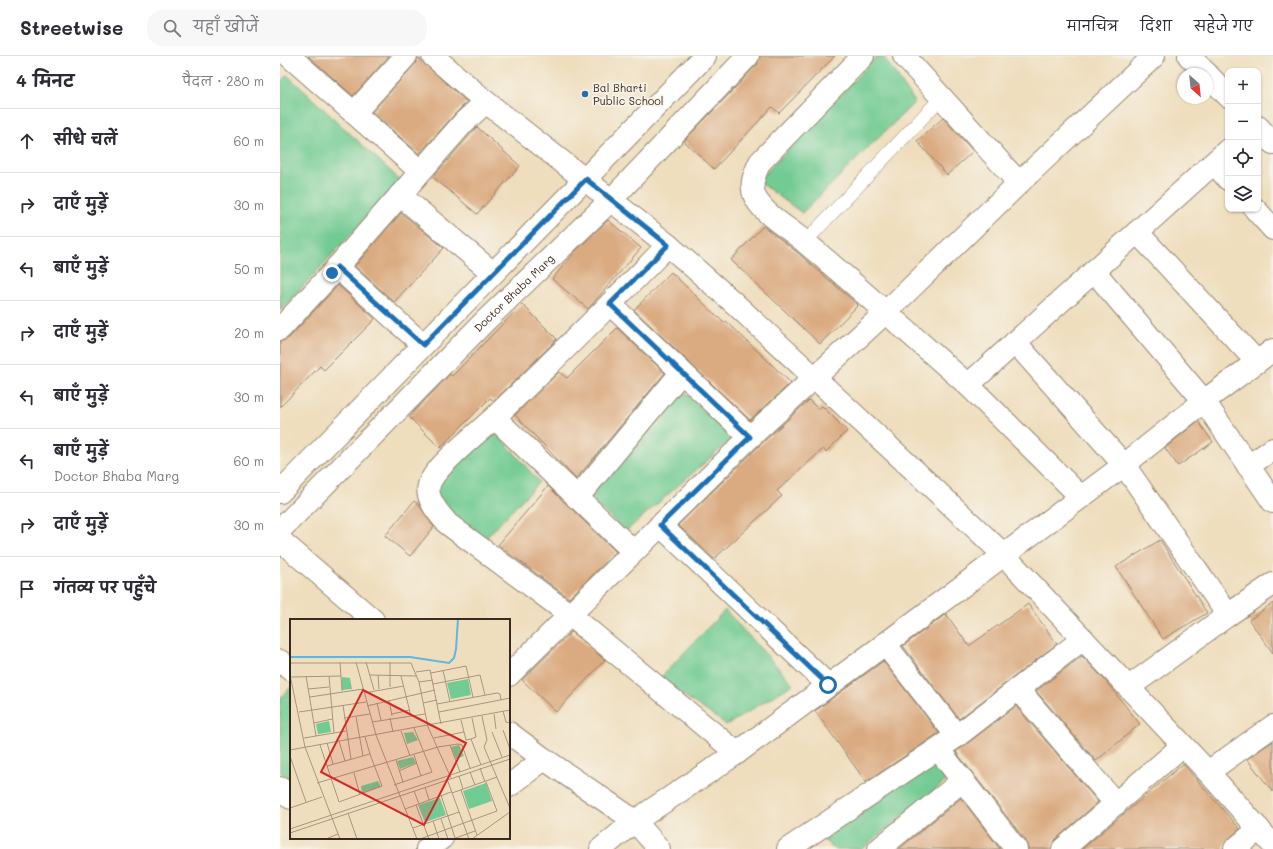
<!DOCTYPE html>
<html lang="hi">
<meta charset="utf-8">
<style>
:root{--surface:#fff;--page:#f7f7f7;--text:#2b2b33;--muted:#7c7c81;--line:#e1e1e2}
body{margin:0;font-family:Mali,"Playpen Sans Deva",sans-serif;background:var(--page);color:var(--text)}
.controls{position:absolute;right:12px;top:12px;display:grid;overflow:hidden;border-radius:8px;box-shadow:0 1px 3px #0004}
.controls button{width:36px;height:36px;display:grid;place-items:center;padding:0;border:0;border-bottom:1px solid var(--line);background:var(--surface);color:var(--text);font:20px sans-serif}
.compass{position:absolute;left:897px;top:12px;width:36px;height:36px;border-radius:50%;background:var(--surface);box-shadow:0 1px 3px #0004;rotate:153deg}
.stop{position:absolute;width:12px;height:12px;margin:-9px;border:3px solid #1f6fb2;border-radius:50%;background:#fff}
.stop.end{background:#1f6fb2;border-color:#fff;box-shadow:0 1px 4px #0008}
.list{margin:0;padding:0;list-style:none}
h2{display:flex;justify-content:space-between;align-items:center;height:52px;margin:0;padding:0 16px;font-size:17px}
h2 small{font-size:13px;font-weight:400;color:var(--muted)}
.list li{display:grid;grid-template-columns:26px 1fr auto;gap:12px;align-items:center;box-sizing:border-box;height:64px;padding:0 16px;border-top:1px solid var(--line)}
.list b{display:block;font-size:15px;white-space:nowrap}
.list p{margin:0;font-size:13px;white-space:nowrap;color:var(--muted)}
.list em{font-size:13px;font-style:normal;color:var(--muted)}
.icon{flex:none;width:22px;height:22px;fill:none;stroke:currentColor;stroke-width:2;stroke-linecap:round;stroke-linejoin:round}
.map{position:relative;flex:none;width:993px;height:793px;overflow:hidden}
header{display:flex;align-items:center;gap:24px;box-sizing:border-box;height:56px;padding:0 20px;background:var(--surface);border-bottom:1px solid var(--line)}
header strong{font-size:19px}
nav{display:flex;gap:22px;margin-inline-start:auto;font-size:14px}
.search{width:280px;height:36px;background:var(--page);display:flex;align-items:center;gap:10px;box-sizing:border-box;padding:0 14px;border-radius:16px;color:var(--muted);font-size:15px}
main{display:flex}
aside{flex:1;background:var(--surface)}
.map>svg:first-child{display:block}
.green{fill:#71cb92;stroke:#567a58}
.building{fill:#daaa80}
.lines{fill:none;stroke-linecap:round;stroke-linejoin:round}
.service-casing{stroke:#95846e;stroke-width:14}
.minor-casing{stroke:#95846e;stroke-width:24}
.tertiary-casing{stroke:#95846e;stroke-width:24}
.service{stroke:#fff;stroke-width:13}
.minor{stroke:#fff;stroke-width:22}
.tertiary{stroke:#fff;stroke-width:22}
.route{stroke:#1f6fb2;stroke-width:5}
.poi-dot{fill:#1f6fb2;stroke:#f7f3e8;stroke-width:1.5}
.labels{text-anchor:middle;stroke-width:3.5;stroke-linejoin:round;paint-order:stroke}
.poi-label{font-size:11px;fill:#3b2a1e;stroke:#f7f3e8;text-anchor:start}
.street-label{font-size:11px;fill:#3b2a1e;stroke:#f7f3e8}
.inset-river{fill:none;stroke:#5fb7dd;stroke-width:2}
.inset-road{fill:none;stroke:#a7967e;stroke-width:1}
.view{fill:#d62828;fill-opacity:0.15;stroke:#d62828;stroke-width:2}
.inset-edge{fill:none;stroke:#3b2a1e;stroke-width:2}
</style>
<header>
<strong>Streetwise</strong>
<div class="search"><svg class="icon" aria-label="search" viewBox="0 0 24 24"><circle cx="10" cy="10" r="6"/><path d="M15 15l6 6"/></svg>यहाँ खोजें</div>
<nav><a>मानचित्र</a><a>दिशा</a><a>सहेजे गए</a></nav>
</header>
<main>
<aside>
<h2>4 मिनट<small>पैदल · 280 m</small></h2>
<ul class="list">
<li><svg class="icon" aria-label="ahead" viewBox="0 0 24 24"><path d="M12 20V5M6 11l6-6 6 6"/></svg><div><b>सीधे चलें</b></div><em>60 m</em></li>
<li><svg class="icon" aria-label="right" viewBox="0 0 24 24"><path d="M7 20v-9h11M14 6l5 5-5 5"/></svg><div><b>दाएँ मुड़ें</b></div><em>30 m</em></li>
<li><svg class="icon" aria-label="left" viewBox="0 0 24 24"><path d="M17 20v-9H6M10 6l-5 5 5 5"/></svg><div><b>बाएँ मुड़ें</b></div><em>50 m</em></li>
<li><svg class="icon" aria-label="right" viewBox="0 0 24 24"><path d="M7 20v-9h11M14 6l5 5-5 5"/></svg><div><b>दाएँ मुड़ें</b></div><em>20 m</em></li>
<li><svg class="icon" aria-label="left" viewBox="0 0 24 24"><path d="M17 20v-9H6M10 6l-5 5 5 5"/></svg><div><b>बाएँ मुड़ें</b></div><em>30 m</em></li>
<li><svg class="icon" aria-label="left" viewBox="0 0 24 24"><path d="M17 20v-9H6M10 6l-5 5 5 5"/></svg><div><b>बाएँ मुड़ें</b><p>Doctor Bhaba Marg</p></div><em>60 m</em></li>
<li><svg class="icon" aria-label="right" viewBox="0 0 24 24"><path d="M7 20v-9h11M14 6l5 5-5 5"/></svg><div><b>दाएँ मुड़ें</b></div><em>30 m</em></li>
<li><svg class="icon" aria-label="arrive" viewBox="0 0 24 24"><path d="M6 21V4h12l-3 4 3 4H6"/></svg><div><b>गंतव्य पर पहुँचे</b></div></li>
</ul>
</aside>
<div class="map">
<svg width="993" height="793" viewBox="0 0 993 793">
<rect width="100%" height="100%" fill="#f7f3e8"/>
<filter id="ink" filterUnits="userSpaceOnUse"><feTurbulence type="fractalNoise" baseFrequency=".025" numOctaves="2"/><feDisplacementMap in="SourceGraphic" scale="8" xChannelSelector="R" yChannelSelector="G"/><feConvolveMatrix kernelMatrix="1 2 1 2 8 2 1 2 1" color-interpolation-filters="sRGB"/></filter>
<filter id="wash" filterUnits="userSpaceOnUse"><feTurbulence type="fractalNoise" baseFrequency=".012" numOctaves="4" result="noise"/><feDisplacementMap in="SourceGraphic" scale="16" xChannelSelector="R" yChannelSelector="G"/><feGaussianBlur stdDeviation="0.9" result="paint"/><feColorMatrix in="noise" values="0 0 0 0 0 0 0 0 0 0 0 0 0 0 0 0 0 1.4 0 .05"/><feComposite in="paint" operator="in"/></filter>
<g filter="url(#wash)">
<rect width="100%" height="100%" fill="#efdebe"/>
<g class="green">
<polygon points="597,0 603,0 635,46 522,157 478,125"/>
<polygon points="7,19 121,125 0,255 0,26"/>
<polygon points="400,332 453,382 346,475 308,442"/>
<polygon points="214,373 259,426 204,484 149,435"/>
<polygon points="445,554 513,628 447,669 379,623"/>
<polygon points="11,631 11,724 0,715 0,643"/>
<polygon points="651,704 666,725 582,793 554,793 535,776"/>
</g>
<g id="blocks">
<g class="building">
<polygon points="28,0 109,0 73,40"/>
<polygon points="480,0 555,0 499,57 492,51 434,113 404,85 477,9"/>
<polygon points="138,2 187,46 175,58 139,98 92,56 135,8"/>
<polygon points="663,62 693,95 667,119 637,85"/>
<polygon points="197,71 240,110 197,158 153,121"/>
<polygon points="121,157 164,192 114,246 75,210"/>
<polygon points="328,164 361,192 308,253 272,223 295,196"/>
<polygon points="483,170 518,197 578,249 540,288 451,204"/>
<polygon points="391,216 444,267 446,265 511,327 470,364 354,254"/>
<polygon points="58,229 95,263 44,314 40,310 0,351 0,286 9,282"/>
<polygon points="242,248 277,283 214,345 210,342 160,392 129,361 170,318 172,320"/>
<polygon points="337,272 385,317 296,423 235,359 279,316 287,322"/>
<polygon points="529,344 538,353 542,350 567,375 546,396 543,393 497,435 502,440 434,503 398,469 479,390"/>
<polygon points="918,365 933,386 898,410 885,392"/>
<polygon points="268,430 336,496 289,542 218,489"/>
<polygon points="134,445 139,449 154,471 130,500 105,480"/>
<polygon points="880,484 927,557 883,583 836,511"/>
<polygon points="993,547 993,597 969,564"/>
<polygon points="748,548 777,588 679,663 623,590 666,558 689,590"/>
<polygon points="291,576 325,604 276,656 242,624"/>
<polygon points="802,600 824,623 860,668 816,705 756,635"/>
<polygon points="603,605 659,677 586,726 535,655"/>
<polygon points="736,650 818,746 775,784 771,793 748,793 746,785 676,696"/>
<polygon points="993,685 993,736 967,703"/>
<polygon points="903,708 960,773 947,784 943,793 802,793"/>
<polygon points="681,742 720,793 619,793"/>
</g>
</g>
</g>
<g filter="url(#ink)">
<use href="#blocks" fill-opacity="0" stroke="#95846e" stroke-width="1"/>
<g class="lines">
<g class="service-casing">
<polyline id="service" points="525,186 661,42"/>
</g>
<g class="minor-casing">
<g id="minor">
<polyline points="9,0 140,115"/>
<polyline points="153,0 206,46 388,189 453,246 635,415 723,498 928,716 993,789"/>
<path d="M583,0l-103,106c-6,13 -11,23 -4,37 11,18 34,30 50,44 55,46 108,95 162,142"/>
<polyline points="624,0 739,127"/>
<polyline points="909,0 927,18"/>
<polyline points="927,18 948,40"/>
<polyline points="74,57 126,0"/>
<polyline points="978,71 993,87"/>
<polyline points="934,107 948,123"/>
<polyline points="120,139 213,217"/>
<polyline points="975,153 993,173"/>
<polyline points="857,176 977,306"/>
<path d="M388,189c-56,58 -114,115 -172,171 -15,15 -62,50 -67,69 -4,14 11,30 19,39l121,90 168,139"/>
<polyline points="57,211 143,289"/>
<polyline points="814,215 924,345 993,446"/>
<polyline points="330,248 470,381"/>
<polyline points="0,273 52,217 184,66 206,46"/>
<polyline points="735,286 844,409 948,559"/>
<polyline points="215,362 353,495"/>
<polyline points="968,410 993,393"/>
<polyline points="801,441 688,329 948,94"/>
<polyline points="297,442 401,317"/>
<polyline points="380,469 548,629"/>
<polyline points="0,484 93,564"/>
<polyline points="605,588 677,680"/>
<polyline points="0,605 11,614"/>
<polyline points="229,619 470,381 605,257 739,127 874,0"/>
<polyline points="849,631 948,559 993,528"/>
<polyline points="738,633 836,748"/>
<polyline points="229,677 264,703 355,765 379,793"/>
<polyline points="658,693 736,793"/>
<polyline points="928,716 993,670"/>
<polyline points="229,730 264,703"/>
<polyline points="0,732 11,742"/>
<polyline points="147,793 162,782"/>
<polyline points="321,793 355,765 457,697 605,588 844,409 924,345 993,294"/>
<polyline points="508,793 677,680 803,583"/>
<polyline points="599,793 683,724"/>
<polyline points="783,793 902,690"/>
<polyline points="955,793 979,773"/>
</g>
</g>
<g class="tertiary-casing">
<g id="tertiary">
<polyline points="0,436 425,0"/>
<path id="s1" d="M0,474l205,-209 126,-121 137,-144"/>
</g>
</g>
<use href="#service" class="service"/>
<use href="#minor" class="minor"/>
<use href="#tertiary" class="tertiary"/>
</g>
</g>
<g class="lines" filter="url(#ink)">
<polyline class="route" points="52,217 57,211 143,289 306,123 388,189 330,248 470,381 380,469 548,629"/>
</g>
<circle class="poi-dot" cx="305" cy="38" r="4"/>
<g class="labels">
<g class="poi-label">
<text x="313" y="36">Bal Bharti<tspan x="313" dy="13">Public School</tspan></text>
</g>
<g class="street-label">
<text dy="4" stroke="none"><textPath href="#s1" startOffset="333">Doctor Bhaba Marg</textPath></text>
</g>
</g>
<g transform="translate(10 563)">
<rect width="220" height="220" fill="#efdebe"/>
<path d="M52,58l8,1 2,11 -10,1zM178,60l3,16 -20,4 -4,-16zM39,102l2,11 -13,2 -2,-10zM123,113l5,8 -11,4 -3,-11zM169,126l5,11 -8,3 -5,-12zM123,138l3,6 -16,6 -3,-8zM88,162l3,6 -19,6 -1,-7zM196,164l6,18 -23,8 -6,-18zM150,179l6,17 -21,7 -7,-17z" fill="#71cb92"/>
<path class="inset-river" d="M0,38h120l39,6 5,-5 2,-9 2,-30"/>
<path class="inset-road" d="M50,43l2,29M66,43l20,73 41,104M76,43l8,28M0,44h121l8,19 9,45 23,51M153,51l7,32M126,53l14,-2 11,54M141,54l35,-7 7,31M0,56l15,72 35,92M80,56l47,1M88,56l1,14M16,57l10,60M39,57l5,57M111,57l10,40M0,58l51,-1M129,63l14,-2M143,65l47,-9 5,20M100,68v-25M18,70l21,-2M74,74l40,-7M20,78l53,-8M99,81l3,16M87,84l4,17M133,84l14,-3M147,85l60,-11 3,1 1,6M53,86l8,54M77,87l68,-16M213,92l3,11 4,1M9,93l67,-10M149,93l71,-14M102,95l18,-4M204,95l2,15M192,97l5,24 -3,7 26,61M66,98l7,39M54,99l26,-4M100,99l3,14M182,99l4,19 -5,2 10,26M171,101l5,20 5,-1M82,103l53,-8M24,104l18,-4M213,111l7,19M111,112l9,25M202,113l10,25M14,119l42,-7M144,119l30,-6M49,122l6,20M37,124l6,21M30,126l19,57 43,-16 -12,-32M160,126l10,27M0,131l220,-40M124,136l7,21M0,137l16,46M106,141l7,22M37,147l43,-12 -5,-17M190,149l5,14M109,152l18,-8M180,153l5,13M64,154l6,22M169,157l4,13M157,160l22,60M27,164l121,-36 20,-3 4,1 8,23M104,166l38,-13 -18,-44M135,168l4,13M171,171l16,45M124,172l5,13M162,174l45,-16M151,176l14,43M126,186l13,34M0,189l32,-11M115,190l46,-17M58,194l9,26M151,200l7,20M143,202l6,18M123,209l46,-16M0,210l220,-74M0,214l220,-74M36,220l12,-5M130,220l77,-28 -11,-29M163,220l22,-8M182,220l38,-27"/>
<path class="view" d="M73,71l103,53 -42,82 -103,-53z"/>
<rect width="220" height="220" class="inset-edge"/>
</g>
</svg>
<div class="controls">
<button>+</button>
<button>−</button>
<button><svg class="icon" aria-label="locate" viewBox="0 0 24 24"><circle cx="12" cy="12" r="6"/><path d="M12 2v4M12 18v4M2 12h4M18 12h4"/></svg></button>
<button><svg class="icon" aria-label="layers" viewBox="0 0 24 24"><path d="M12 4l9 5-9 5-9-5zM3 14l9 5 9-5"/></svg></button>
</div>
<svg class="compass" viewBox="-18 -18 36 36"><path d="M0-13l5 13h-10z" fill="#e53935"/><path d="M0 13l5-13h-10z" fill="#7c7c81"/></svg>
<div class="stop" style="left:548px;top:629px"></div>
<div class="stop end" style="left:52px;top:217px"></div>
</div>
</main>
